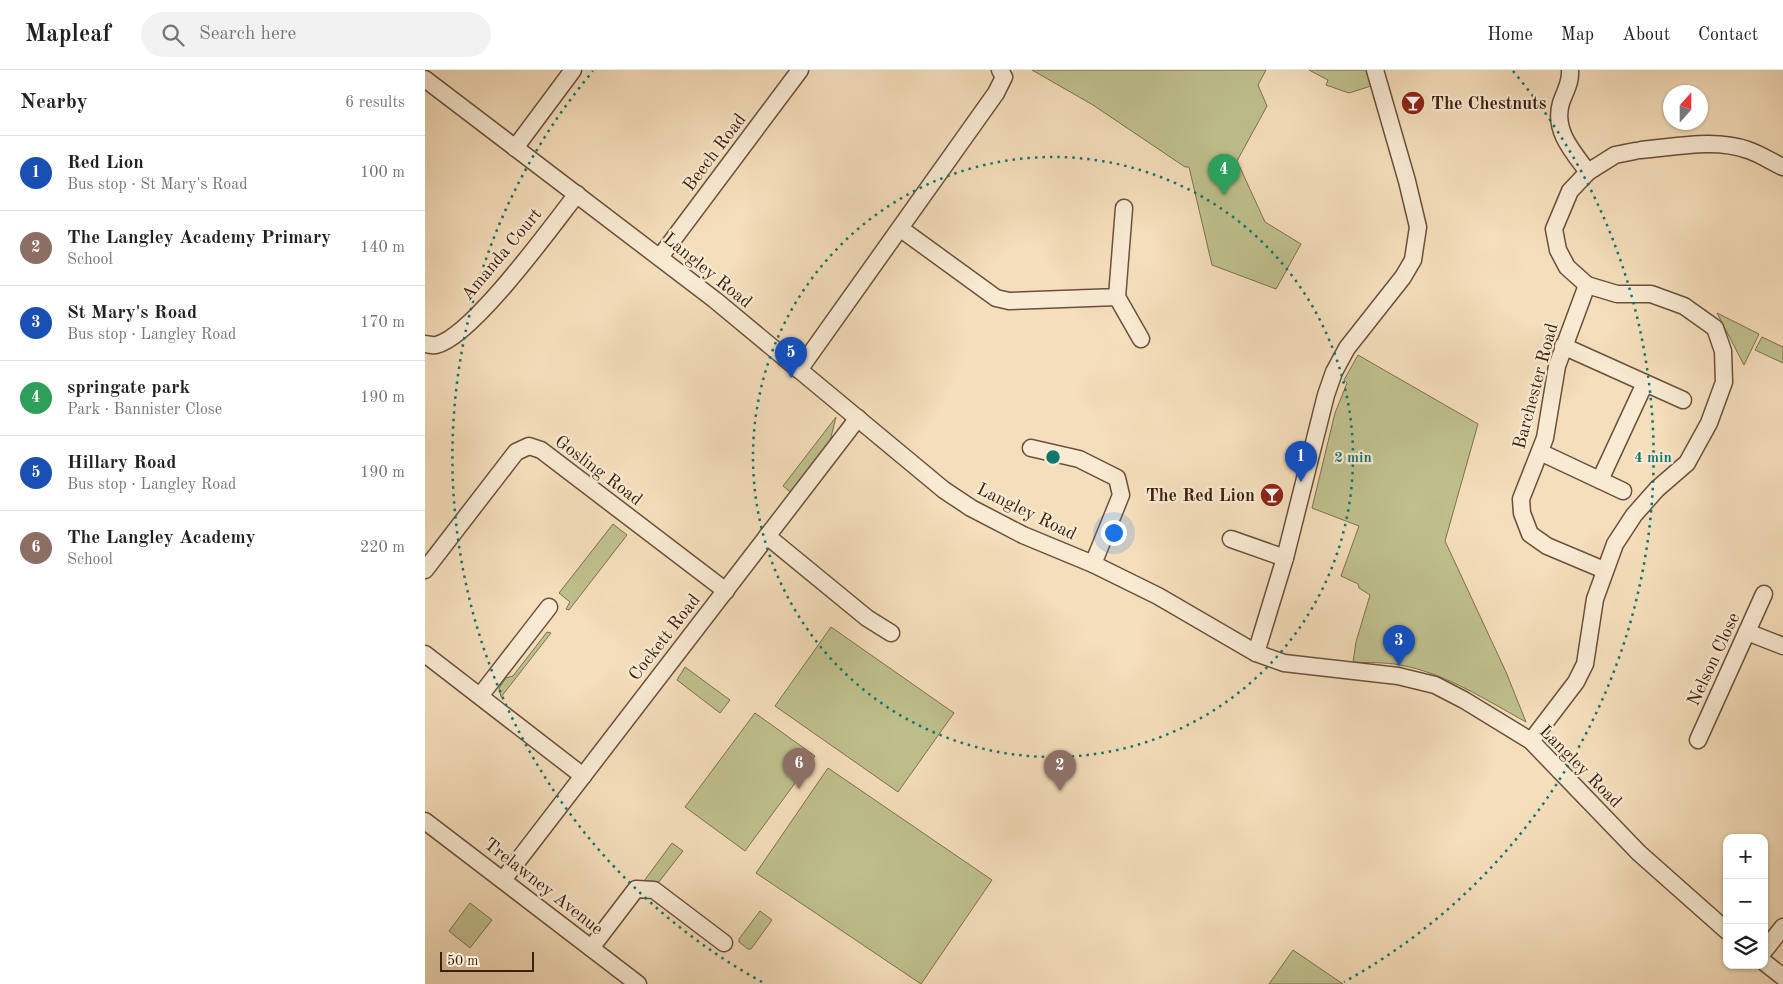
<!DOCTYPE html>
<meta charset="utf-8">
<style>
:root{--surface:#fff;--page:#f2f2f2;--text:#202124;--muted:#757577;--line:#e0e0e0;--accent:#8f2418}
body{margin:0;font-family:"Old Standard TT",serif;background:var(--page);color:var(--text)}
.controls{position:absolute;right:15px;bottom:15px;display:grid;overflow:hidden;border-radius:10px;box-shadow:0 1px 4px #0004}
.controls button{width:45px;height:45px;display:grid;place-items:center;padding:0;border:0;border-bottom:1px solid var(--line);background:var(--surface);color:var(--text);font:25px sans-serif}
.compass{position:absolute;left:1238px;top:15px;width:45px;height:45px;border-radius:50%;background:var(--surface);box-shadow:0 1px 4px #0004;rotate:21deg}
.scale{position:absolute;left:15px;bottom:12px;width:94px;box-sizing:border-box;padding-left:5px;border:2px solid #3d2010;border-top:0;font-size:14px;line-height:18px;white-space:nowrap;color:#3d2010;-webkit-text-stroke:4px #f8ead3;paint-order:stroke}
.you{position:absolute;left:688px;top:462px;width:18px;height:18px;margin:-12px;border:4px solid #fff;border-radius:50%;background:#1a73e8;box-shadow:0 0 0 8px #1a73e833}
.badge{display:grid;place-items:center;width:32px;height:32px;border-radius:50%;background:var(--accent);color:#fff;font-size:16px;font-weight:700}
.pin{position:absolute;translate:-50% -41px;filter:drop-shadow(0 1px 2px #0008)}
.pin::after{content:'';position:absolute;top:26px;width:18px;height:15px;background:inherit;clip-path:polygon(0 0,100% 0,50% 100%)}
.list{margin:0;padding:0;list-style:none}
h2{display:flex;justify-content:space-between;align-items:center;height:65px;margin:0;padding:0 20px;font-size:21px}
h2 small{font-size:16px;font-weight:400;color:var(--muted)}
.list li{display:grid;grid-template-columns:32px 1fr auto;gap:15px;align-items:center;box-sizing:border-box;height:75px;padding:0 20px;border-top:1px solid var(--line)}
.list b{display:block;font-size:19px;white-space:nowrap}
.list p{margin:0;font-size:16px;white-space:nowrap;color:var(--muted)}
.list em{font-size:16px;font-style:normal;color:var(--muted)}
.icon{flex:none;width:28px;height:28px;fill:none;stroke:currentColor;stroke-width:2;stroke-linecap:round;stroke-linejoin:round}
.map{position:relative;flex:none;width:1358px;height:914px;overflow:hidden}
header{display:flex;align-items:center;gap:30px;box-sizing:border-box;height:70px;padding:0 25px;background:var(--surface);border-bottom:1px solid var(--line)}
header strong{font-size:24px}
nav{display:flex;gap:28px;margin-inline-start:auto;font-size:18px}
.search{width:350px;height:45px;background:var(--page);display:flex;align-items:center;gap:12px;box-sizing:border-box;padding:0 18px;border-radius:28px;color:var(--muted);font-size:19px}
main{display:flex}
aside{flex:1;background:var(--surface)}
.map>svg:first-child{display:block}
.green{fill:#bfc08d;stroke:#7e704e}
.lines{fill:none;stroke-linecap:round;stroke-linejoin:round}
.minor-casing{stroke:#6b503b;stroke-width:19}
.minor{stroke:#f8ead3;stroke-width:16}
.ring{fill:none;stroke:#0f766e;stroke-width:2.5;stroke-dasharray:2.5 5}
.labels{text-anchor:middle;stroke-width:4.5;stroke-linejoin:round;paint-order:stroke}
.poi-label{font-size:18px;font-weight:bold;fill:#3d2010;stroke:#f8ead3;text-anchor:start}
.street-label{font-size:18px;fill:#3d2010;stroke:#f8ead3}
.centre{fill:#0f766e;stroke:#f8ead3;stroke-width:2.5}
.ring-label{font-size:15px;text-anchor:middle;font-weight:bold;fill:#0f766e;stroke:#f8ead3;stroke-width:4.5;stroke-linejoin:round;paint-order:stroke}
</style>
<header>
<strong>Mapleaf</strong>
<div class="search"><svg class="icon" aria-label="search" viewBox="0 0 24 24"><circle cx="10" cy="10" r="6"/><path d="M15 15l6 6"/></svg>Search here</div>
<nav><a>Home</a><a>Map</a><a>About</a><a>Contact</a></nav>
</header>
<main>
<aside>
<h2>Nearby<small>6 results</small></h2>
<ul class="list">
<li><span class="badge" style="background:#1a4fb4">1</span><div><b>Red Lion</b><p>Bus stop · St Mary's Road</p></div><em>100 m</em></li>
<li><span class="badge" style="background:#8d6e63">2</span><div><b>The Langley Academy Primary</b><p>School</p></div><em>140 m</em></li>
<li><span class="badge" style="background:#1a4fb4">3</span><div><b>St Mary's Road</b><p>Bus stop · Langley Road</p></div><em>170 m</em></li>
<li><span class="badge" style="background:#2e9e5b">4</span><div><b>springate park</b><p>Park · Bannister Close</p></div><em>190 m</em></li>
<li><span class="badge" style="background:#1a4fb4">5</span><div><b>Hillary Road</b><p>Bus stop · Langley Road</p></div><em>190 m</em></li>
<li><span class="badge" style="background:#8d6e63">6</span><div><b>The Langley Academy</b><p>School</p></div><em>220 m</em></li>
</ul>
</aside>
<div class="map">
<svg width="1358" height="914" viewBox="0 0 1358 914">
<rect width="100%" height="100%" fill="#f5debb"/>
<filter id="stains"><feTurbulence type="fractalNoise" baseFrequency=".004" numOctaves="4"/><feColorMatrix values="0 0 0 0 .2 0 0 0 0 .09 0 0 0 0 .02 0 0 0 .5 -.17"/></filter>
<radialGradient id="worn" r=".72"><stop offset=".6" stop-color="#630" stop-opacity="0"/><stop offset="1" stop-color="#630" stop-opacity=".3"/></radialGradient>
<g class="green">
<polygon points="607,0 841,0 833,15 842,36 812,91 840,152 876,174 851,219 787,195 764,97 760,97 668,35"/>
<polygon points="884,0 942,0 946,16 924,23 901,15 903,10"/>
<polygon points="1292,243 1334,264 1319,295"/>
<polygon points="1337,267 1358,277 1358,293 1330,280"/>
<path d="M933,285l120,69 -33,117 61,131 20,50c-40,-22 -81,-49 -126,-57 -15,-3 -32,-2 -47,-3l3,-20 14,-47 -11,-7 -1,-4 -17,-8 18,-50 -47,-18 23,-95 12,-30 -3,-3z"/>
<polygon points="411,347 404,375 368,424 358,416"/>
<polygon points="188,454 202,465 144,540 141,539 145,532 134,523"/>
<polygon points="406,557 529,643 473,722 350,636"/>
<polygon points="122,562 126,563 76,627 74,618 81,608 88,606"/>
<polygon points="260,597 305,630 295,643 252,610"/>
<polygon points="330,643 390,686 320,781 260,737"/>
<polygon points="403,698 567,810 496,914 331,803"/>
<polygon points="247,773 258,781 233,813 219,811"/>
<polygon points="45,833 67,850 45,878 24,861"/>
<polygon points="335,841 347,850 326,879 323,879 314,872 314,869"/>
<polygon points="868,880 918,914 844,914"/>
</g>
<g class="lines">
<g class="minor-casing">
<g id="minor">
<path d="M1145,0c1,13 -5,21 -9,33 -8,27 11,48 27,69"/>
<polyline points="0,9 290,230 519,420 546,438 598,465 668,494 733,526 831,583 859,593 973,606 1010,615 1039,630 1106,671 1214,783 1302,861"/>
<polyline points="90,78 148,0"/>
<path d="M1216,80c35,-3 74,-12 107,0 12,4 24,12 35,17"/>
<polyline points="476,159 571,228 584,231 692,227 699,138"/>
<polyline points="235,187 375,0"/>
<polyline points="1162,215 1132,296 1120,368 1096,429 1097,443 1105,464 1122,476 1179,500"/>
<polyline points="692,227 716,269"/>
<path d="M0,274c3,0 8,2 11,1 36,-8 116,-119 141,-151"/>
<polyline points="1138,276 1258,330"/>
<polyline points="374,300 571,23 579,7 575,0"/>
<polyline points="606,378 654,389 692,408 696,425 668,494"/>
<polyline points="1115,382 1198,421"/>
<polyline points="1175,410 1220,313"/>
<polyline points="342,466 442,548 466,563"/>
<polyline points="806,469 860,488"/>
<polyline points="0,500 91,382 104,376 116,380 301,521"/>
<polyline points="1322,562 1358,576"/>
<polyline points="831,583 860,488 901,325 909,302 922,278 978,207 988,190 993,157 982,111 950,0"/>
<polyline points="0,584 158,706"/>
<polyline points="55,626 124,537"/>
<polyline points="1273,670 1339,524"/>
<polyline points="1106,671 1151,612 1160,594 1170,529 1190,474 1209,445 1232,419 1262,393 1284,353 1299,312 1298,281 1290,258 1259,236 1226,224 1192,224 1162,215 1142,197 1133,180 1129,159 1145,121 1163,102 1190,85 1210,81"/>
<polyline points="0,751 213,914"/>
<polyline points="78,810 433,348"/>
<polyline points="166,878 211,819 229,820 299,873"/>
<polyline points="1339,881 1358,857"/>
<polyline points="1339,892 1358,907"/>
</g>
</g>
<use href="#minor" class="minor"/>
</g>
<g class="ring">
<circle cx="628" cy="387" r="300"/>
<path d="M337 912A600 600 0 0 1 168 1M1088 1A600 600 0 0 1 919 912"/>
</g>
<defs>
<g id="bar-disc" transform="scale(1.25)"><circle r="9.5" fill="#8f2418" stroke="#f8ead3"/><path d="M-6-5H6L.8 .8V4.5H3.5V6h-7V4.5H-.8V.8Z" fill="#fff"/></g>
</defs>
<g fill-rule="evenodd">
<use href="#bar-disc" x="988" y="33"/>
<use href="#bar-disc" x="847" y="425"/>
</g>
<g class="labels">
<g class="poi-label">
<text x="1006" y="39">The Chestnuts</text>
<text x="830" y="431" text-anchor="end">The Red Lion</text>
</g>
<g class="street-label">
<text transform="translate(289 82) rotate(-53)" y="6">Beech Road</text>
<text transform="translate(76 184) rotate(-50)" y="6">Amanda Court</text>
<text transform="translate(283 200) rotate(39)" y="6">Langley Road</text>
<text transform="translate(1110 316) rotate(-75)" y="6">Barchester Road</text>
<text transform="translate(174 400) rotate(37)" y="6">Gosling Road</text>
<text transform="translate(602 441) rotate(26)" y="6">Langley Road</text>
<text transform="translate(239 567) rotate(-52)" y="6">Cockett Road</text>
<text transform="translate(1288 589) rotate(-65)" y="6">Nelson Close</text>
<text transform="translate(1156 696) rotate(45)" y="6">Langley Road</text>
<text transform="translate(119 816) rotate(38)" y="6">Trelawney Avenue</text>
</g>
</g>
<circle cx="628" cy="387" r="8" class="centre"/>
<g class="ring-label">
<text x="928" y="392">2 min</text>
<text x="1228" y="392">4 min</text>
</g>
<rect width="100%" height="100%" filter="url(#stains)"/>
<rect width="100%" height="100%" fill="url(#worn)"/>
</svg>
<div class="controls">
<button>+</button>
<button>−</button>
<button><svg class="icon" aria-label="layers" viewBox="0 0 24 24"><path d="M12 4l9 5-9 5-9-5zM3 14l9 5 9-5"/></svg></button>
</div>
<svg class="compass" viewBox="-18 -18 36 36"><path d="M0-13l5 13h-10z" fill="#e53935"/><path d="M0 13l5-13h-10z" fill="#757577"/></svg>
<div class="scale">50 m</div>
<div class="you"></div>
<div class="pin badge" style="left:876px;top:412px;background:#1a4fb4">1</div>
<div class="pin badge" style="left:635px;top:721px;background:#8d6e63">2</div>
<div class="pin badge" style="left:974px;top:596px;background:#1a4fb4">3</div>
<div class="pin badge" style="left:799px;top:125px;background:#2e9e5b">4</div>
<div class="pin badge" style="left:366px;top:308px;background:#1a4fb4">5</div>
<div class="pin badge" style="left:374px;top:719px;background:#8d6e63">6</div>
</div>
</main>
